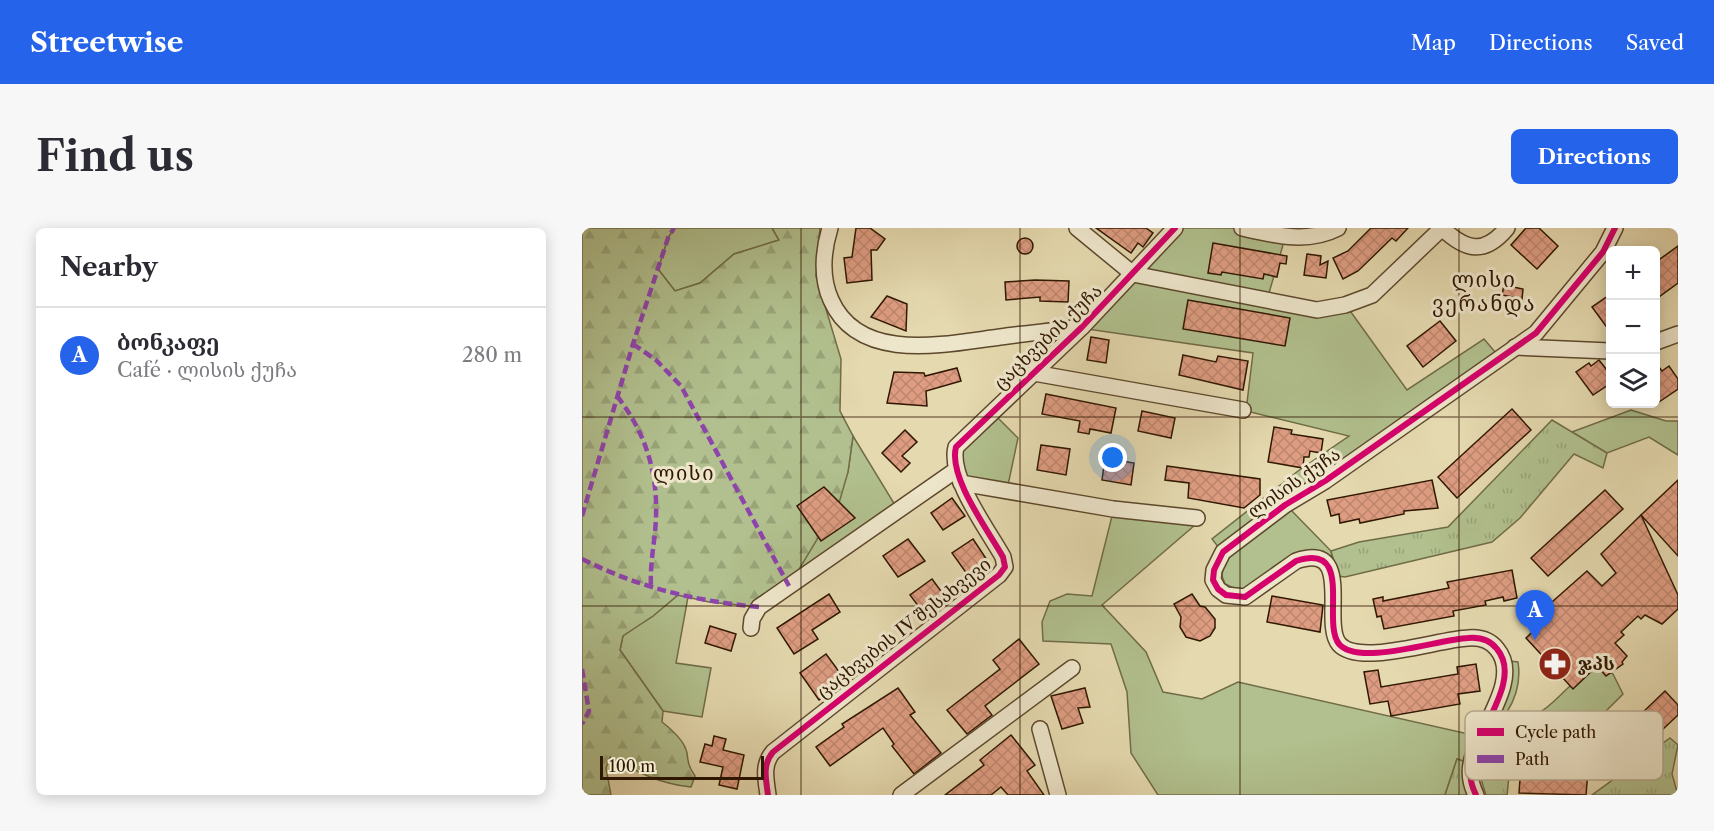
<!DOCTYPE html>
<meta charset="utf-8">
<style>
:root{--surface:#fff;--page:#f7f7f7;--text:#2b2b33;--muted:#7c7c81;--line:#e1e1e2;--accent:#2563eb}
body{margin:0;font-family:"Libre Caslon Text","Noto Serif Georgian",serif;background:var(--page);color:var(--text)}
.controls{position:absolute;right:18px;top:18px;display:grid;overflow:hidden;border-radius:9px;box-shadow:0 3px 15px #0003}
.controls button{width:54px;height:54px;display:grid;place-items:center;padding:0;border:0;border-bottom:2px solid var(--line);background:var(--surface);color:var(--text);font:30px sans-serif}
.scale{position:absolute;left:18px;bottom:15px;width:164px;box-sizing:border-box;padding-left:6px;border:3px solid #301701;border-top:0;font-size:16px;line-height:21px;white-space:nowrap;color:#301701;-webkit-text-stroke:4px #eee6cb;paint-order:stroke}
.you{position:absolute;left:531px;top:230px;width:21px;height:21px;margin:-15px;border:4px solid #fff;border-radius:50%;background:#1a73e8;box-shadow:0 0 0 9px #1a73e833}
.badge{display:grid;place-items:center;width:39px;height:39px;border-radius:50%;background:var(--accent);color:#fff;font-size:20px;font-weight:700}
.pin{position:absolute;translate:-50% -50px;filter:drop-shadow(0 2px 3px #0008)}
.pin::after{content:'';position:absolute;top:32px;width:21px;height:18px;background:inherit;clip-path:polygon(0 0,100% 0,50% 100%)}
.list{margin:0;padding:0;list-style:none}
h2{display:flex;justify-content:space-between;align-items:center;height:78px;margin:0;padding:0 24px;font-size:26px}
h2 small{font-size:20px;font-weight:400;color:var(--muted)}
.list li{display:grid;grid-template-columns:39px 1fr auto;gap:18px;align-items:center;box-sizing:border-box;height:96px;padding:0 24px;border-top:2px solid var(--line)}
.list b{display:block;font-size:22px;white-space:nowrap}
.list p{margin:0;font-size:20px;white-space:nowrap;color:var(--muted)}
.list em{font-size:20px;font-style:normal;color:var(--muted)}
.icon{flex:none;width:33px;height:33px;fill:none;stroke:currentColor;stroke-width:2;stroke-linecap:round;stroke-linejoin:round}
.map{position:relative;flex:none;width:1096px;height:567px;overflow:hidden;border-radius:9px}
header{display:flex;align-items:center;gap:36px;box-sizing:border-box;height:84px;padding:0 30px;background:var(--accent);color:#fff}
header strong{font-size:28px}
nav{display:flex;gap:33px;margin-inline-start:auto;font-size:21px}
.intro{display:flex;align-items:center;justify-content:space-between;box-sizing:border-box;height:144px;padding:0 36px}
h1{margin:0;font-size:42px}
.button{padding:15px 27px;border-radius:9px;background:var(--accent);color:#fff;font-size:21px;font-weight:700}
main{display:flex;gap:36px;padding:0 36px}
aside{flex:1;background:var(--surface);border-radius:9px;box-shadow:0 3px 15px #0003}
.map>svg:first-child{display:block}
.grass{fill:#b1c08e;stroke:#706c48;stroke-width:1.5}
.forest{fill:url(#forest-firs);stroke:#706c48;stroke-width:1.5}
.park{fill:url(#park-tufts);stroke:#706c48;stroke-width:1.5}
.building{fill:url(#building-cross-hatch);stroke:#301701;stroke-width:1.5}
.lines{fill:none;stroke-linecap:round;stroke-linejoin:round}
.minor-casing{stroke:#5d482c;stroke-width:18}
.minor{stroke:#eee6cb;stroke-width:15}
.quiet{stroke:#8e44ad;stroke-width:4.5;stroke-dasharray:9 4.5;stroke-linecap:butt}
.cycleway-casing{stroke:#eee6cb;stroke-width:10}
.cycleway{stroke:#d6006c;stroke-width:6}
.grid{fill:none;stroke:#301701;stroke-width:1.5;stroke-opacity:0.55}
.labels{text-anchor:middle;stroke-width:6;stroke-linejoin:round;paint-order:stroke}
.street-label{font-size:18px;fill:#301701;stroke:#eee6cb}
.poi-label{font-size:18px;font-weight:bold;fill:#301701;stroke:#eee6cb;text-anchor:start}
.neighbourhood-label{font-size:20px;letter-spacing:1.5px;fill:#301701;stroke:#eee6cb}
.quarter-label{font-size:21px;letter-spacing:1.5px;fill:#301701;stroke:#eee6cb}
.key{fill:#eee6cb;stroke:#b5a88e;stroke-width:1.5}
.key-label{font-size:16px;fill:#301701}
</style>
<header>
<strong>Streetwise</strong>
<nav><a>Map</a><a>Directions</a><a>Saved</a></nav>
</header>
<div class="intro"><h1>Find us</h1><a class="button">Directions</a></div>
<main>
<aside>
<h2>Nearby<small></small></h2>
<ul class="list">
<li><span class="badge">A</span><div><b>ბონკაფე</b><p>Café · ლისის ქუჩა</p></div><em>280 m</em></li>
</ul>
</aside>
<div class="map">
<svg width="1096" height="567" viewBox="0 0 1096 567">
<defs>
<pattern id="forest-firs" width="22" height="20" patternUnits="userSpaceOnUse" patternTransform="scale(1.5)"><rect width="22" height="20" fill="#b1c08e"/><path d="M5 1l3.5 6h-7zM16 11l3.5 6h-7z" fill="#99a479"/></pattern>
<pattern id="park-tufts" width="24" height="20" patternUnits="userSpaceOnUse" patternTransform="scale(1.5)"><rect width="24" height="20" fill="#b1c08e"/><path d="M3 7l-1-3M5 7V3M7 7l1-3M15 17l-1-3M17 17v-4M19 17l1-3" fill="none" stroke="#99a479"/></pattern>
<pattern id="building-cross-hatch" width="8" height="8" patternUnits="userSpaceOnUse" patternTransform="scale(1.5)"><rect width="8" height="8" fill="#de9d82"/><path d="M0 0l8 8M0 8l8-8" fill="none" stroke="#bf866e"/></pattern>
</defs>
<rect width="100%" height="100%" fill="#e5d9af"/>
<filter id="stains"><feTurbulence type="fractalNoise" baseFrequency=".00333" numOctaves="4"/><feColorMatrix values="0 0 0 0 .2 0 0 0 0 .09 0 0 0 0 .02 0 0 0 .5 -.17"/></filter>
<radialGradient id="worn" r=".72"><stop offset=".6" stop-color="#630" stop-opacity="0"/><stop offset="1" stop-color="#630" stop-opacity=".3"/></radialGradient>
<g class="grass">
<polygon points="92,0 190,0 197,12 152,26 118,55 93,63 76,41 86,10"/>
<polygon points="593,0 660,0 703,10 685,72 551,46"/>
<polygon points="554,50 766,80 825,162 902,111 914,125 637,320 630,311 716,243 767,208 664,183 671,125 505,101"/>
<polygon points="1049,182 1084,193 1096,193 1096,227 1067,209 1025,225 990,204"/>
<polygon points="410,184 436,210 425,262 379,255 372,227"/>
<polygon points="271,208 316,282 207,358 266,244"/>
<path d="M708,281l41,42 3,16c-8,-5 -19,-16 -29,-15 -14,0 -45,29 -57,38l-8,1 -15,-7 -3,-8 2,-17z"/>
<polygon points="531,284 613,297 520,377 564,424 581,464 620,471 656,454 891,507 884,534 875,531 863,567 576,567 549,525 545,464 529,416 461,413 460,394 468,373 485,366 510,368"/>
<polygon points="96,367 106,369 94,435 129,440 120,489 81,483 38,422 41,407 71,388"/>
<path d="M928,433l8,1c3,19 -1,34 -11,50 30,13 42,-7 63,-26l3,2 24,-22 16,8 10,20 -24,24 -7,-7 -23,22 -36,-4 -9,10 -22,-4 -8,-12z"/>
</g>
<path class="forest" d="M0,0h92l-6,10 -10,31 17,22 25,-8 34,-29 45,-14 -7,-12h48l-4,48 25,83 -1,52 13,25 -5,36 -9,31 -50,83 -30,21 -50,-5 -31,-7 -25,21 -30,20 -3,14 43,61 -1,11c9,7 23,20 25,31 1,10 2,14 8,23l-4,11c-31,-3 -54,-15 -81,-30l-4,11 5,27h-29z"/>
<g class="park">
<polygon points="970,192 1025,225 1021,240 992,226 938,290 910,314 763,349 756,348 749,323 777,314 866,299"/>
<polygon points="1088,510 1096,517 1090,546 1096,567 1010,567"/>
<path d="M907,515l23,4 -5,48h-21c-8,-22 -8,-32 3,-52z"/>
<polygon points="875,531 884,534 882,550 885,567 863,567"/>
</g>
<g class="building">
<polygon points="274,0 288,0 303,11 295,22 289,22 290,52 265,55 262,30 270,29"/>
<polygon points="514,0 564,0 571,5 561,19 556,15 549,25"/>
<polygon points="789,0 826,0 814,13 810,10 776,43 761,51 751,30 766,23"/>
<polygon points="944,0 957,0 976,18 955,41 929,17"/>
<circle cx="443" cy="18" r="8"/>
<polygon points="631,15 705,28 704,36 698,35 695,49 682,46 681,51 640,44 639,47 626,45"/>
<polygon points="1096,18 1096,55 1074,71 1074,34"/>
<polygon points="725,26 739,28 738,37 746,33 744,50 722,47"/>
<polygon points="453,52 487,53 486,74 458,73 458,69 424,72 423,54"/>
<polygon points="922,57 941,61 940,71 920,67"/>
<polygon points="1029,66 1029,105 1010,79"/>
<polygon points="305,68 325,76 324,103 289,89"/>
<polygon points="606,72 708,90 703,118 601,101"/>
<polygon points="858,93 874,113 841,139 825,118"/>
<polygon points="509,109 527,112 524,135 505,132"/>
<polygon points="601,127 634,134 636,128 666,133 661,162 597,147"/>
<polygon points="1017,132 1024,141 1029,138 1029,155 1011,167 994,144 1007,135 1009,138"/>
<polygon points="1074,135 1080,143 1087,138 1096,151 1096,161 1077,174 1074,168"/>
<polygon points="375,140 379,153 344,163 345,178 305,175 312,144 342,145 343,148"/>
<polygon points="464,166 534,180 529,205 508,201 507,206 496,204 498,193 460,186"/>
<polygon points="930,181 949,202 875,270 856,249"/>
<polygon points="560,183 593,190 589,210 556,203"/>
<polygon points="692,199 710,202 709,206 741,211 739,225 728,223 727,229 722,229 721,240 686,234"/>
<polygon points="323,202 335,214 320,228 328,235 319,244 300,225"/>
<polygon points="459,217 488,221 484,247 455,242"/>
<polygon points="523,230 552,235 549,257 520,252"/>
<polygon points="585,238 678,251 678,267 662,280 606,270 607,255 583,252"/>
<polygon points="850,252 856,280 822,283 822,286 778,295 777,291 758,295 757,286 749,288 745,272"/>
<polygon points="1096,252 1096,328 1059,287"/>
<polygon points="242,259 273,290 239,313 215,278"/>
<polygon points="1023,262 1041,281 966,348 949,330"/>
<polygon points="370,270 383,288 361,302 349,285"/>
<polygon points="1059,287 1096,367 1096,381 1080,396 1063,387 1059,391 1056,388 1039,404 1042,407 1033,415 1045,428 1040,434 1041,436 1024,448 1015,438 991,461 944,410 967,388 962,381 1005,343 1020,358 1034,345 1019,326"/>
<polygon points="326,311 343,333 316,349 301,328"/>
<polygon points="391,311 405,332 385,346 370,325"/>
<polygon points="930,342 935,370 922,373 921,369 903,373 904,377 871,383 872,388 802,401 799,388 795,389 791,371 801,369 801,373 867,360 865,354"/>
<polygon points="350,351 367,374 346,391 328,367"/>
<polygon points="247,366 258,384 230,402 236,411 212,426 195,400"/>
<polygon points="610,366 618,378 623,379 633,391 633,400 628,408 618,413 604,409 598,399 599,389 592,376"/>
<polygon points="690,368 741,377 738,404 685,394"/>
<polygon points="128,398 154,406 149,423 123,415"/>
<polygon points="437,411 457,436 403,478 410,487 385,506 365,482 418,441 411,432"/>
<polygon points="244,426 264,453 237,472 218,445"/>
<polygon points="894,436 898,463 876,466 878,476 809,488 806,473 788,476 782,444 796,442 799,459 876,446 875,439"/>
<polygon points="316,460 333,484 328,487 359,525 332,546 310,518 312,516 301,500 248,538 234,519 262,499 260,496"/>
<polygon points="503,460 508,479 496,480 501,495 480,501 469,468"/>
<polygon points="1083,463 1096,477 1096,487 1029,550 1013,533 1013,530"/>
<polygon points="429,507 453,537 445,543 462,567 426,567 419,559 409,567 363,567 402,537 398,532"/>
<polygon points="132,508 144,511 141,522 162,527 155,561 137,557 141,539 118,534 123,516 130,518"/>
<polygon points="933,536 1006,543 1004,567 937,565 938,551 932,551"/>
</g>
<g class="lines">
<g class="minor-casing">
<g id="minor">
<path d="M248,0c-7,23 -9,50 1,72 28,64 115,44 169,37 28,-4 55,-6 82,-10"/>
<path d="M495,0l56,46 184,36 28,-5 27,-10 70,-67c23,22 42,28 65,0"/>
<path d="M660,0c32,7 65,16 96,0"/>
<polyline points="1074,114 1096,106"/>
<polyline points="933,119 1028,123"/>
<polyline points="452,145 661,182"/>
<polyline points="379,255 531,281 615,290"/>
<polyline points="169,400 170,391 177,379 374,242"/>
<polyline points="458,501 476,567"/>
<path d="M186,567c-2,-16 -6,-30 5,-43l226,-177 6,-8 -2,-10c-15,-27 -55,-80 -47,-110l126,-120 93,-99"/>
<polyline points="319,567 490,440"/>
<path d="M894,567c-5,-10 -7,-20 -5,-31 5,-33 52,-84 26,-115 -7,-9 -18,-12 -29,-11 -29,1 -109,29 -129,6 -18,-22 16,-103 -43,-83l-51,36 -19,-2 -8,-6 -5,-9 1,-10 9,-18 62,-47 40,-24 211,-148 67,-81 12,-24"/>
</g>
</g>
<use href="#minor" class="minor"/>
<g class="quiet">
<polyline points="51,116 74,132 99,158 207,358"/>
<path d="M35,168c32,41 43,85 38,136 -2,19 -5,36 -4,56"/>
<polyline points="0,288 51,116 86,10 92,0"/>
<path d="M0,331c58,29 113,42 177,48"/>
<polyline points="0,441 7,483 0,496"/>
</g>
<g class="cycleway-casing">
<g id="cycleway">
<path d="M186,567c-2,-16 -6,-30 5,-43l226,-177 6,-8 -2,-10c-15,-27 -55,-80 -47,-110l126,-120 93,-99"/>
<path d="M894,567c-5,-10 -7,-20 -5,-31 5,-33 52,-84 26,-115 -7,-9 -18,-12 -29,-11 -29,1 -109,29 -129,6 -18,-22 16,-103 -43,-83l-51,36 -19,-2 -8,-6 -5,-9 1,-10 9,-18 62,-47 40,-24 211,-148 67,-81 12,-24"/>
</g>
</g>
<use href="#cycleway" class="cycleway"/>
</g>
<path class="grid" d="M219,0v567M438,0v567M658,0v567M877,0v567M0,189h1096M0,378h1096"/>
<defs>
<g id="pharmacy-disc" transform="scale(1.725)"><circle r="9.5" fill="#8f2418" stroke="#eee6cb"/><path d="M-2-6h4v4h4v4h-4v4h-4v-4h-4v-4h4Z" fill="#fff"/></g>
</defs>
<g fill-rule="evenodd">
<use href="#pharmacy-disc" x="973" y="436"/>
</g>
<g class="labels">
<g class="street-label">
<text transform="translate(466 109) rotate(-44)" y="6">ცაცხვების ქუჩა</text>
<text transform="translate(712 255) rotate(-35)" y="6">ლისის ქუჩა</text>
<text transform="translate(322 400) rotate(-38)" y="6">ცაცხვების IV შესახვევი</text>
</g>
<g class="poi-label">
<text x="996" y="442">ჯპს</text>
</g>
<g class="neighbourhood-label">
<text x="102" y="252">ლისი</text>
</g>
<g class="quarter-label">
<text x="902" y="59">ლისი<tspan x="902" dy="24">ვერანდა</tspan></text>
</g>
</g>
<rect x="883" y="483" width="198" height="69" rx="9" class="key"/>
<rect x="895" y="500" width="27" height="8" fill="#d6006c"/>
<rect x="895" y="527" width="27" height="8" fill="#8e44ad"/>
<g class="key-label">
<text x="933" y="510">Cycle path</text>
<text x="933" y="537">Path</text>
</g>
<rect width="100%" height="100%" filter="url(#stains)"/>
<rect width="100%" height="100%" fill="url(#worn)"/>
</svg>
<div class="controls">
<button>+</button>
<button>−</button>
<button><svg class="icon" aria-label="layers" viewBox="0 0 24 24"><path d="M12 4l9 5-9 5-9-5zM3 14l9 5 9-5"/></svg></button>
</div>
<div class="scale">100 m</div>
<div class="you"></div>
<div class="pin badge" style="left:953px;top:412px">A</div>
</div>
</main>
